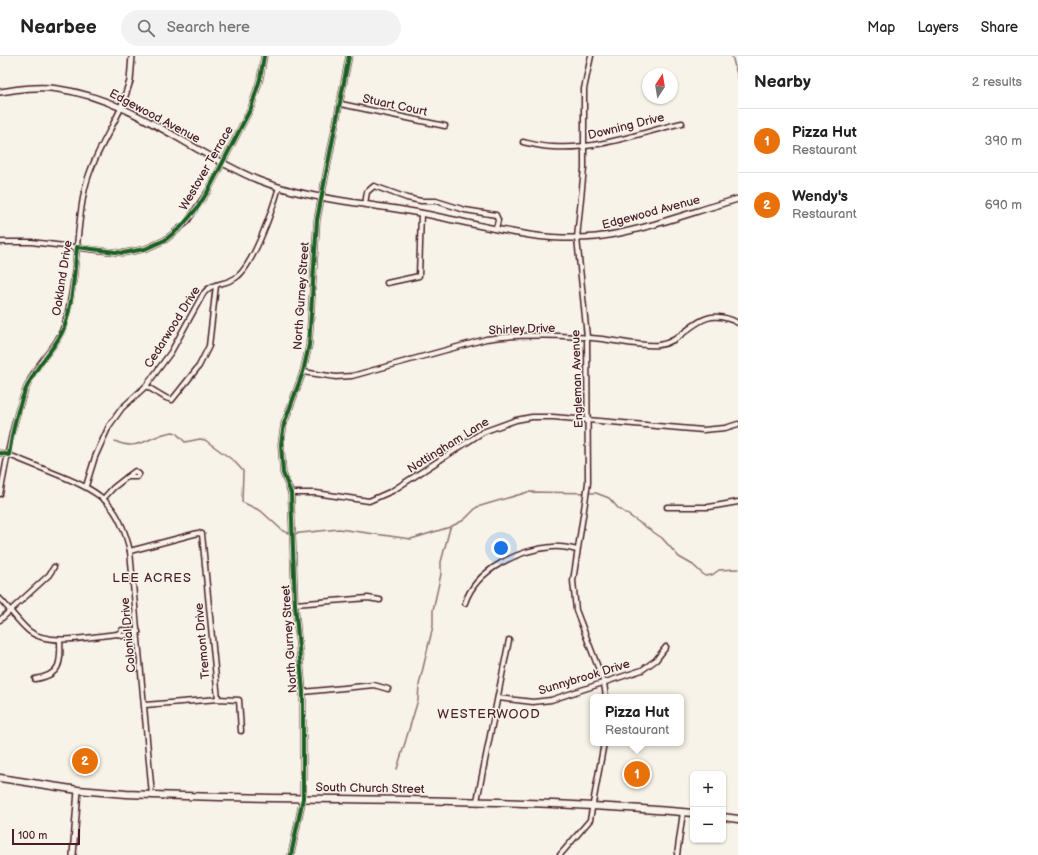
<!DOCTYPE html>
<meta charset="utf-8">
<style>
:root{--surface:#fff;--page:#f2f2f2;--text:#222;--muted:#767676;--line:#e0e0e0;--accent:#ea580c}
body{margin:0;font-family:"Balsamiq Sans",sans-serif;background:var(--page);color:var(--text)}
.controls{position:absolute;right:12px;bottom:12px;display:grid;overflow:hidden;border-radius:6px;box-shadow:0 1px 3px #0004}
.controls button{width:36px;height:36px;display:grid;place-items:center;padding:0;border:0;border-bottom:1px solid var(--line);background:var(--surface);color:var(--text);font:20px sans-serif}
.compass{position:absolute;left:642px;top:12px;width:36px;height:36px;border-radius:50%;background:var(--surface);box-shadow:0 1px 3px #0004;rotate:12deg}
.scale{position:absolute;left:12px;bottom:10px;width:68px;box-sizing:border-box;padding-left:4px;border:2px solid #4a1f2b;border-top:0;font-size:11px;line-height:14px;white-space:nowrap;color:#4a1f2b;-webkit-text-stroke:3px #f7f3e8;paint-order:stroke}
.you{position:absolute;left:501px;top:492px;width:14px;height:14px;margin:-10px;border:3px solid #fff;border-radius:50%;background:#1a73e8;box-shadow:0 0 0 6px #1a73e833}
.badge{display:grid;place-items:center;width:26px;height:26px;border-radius:50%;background:var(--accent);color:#fff;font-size:13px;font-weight:700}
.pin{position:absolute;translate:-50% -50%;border:2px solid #fff;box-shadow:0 1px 4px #0006}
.popup{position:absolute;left:590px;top:638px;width:94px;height:52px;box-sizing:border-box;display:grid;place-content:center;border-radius:6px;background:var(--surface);filter:drop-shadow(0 1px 3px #0005);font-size:13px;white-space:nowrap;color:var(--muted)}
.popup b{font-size:15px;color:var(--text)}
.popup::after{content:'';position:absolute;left:50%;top:100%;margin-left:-8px;border:8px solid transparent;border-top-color:var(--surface)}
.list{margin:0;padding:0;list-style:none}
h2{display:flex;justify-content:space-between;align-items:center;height:52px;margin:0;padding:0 16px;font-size:17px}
h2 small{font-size:13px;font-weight:400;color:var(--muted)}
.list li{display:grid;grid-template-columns:26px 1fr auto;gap:12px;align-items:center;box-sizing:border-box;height:64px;padding:0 16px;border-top:1px solid var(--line)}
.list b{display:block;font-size:15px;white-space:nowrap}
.list p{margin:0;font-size:13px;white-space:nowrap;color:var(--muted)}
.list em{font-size:13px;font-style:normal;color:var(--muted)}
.icon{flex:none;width:22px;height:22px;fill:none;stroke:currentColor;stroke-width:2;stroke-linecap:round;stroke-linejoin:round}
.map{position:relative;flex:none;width:738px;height:799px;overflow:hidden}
header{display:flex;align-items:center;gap:24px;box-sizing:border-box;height:56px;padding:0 20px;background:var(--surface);border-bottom:1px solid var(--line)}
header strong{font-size:19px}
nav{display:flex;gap:22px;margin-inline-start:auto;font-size:14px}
.search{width:280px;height:36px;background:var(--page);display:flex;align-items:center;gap:10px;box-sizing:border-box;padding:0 14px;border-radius:22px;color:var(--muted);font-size:15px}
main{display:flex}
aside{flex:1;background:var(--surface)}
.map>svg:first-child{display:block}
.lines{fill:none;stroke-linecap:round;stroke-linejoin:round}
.stream{stroke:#8e7275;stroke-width:1.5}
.minor-casing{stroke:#4a1f2b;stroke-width:7}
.tertiary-casing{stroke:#4a1f2b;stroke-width:8}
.primary-casing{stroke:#4a1f2b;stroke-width:9}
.minor{stroke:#f7f3e8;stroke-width:4}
.tertiary{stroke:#f7f3e8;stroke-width:5}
.primary{stroke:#f7f3e8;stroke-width:6}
.cycleway-casing{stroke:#f7f3e8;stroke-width:6}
.cycleway{stroke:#1b5e20;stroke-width:4}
.labels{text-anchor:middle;stroke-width:3;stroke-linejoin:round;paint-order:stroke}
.street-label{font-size:12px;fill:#4a1f2b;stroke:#f7f3e8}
.neighbourhood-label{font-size:13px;letter-spacing:1px;fill:#4a1f2b;stroke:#f7f3e8}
</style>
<header>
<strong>Nearbee</strong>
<div class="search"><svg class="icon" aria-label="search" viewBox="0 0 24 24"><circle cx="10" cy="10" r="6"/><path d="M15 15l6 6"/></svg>Search here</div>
<nav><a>Map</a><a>Layers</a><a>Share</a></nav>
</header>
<main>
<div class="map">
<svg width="738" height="799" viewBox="0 0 738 799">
<rect width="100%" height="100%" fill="#f7f3e8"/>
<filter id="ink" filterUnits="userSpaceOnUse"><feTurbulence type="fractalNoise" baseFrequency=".025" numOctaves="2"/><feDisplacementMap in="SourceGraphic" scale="8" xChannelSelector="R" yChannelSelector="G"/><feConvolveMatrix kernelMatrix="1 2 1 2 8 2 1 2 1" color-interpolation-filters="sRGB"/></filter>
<g filter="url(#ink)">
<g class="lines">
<g class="stream">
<polyline points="732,0 738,22"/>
<path d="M115,385c24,12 36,-7 58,-9l3,1 9,9 15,-3 5,1 29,21 9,10 -1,31 19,9 22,20 8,3 48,-5 72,10 39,-12 14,-7 13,-13 51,-15 68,1 13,5 9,10 44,30 17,19 14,8 12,11 7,-1 7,-5 19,-1"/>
<polyline points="397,713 418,644 419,629 433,570 433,554 441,518 441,506 450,472"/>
</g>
<g class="minor-casing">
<g id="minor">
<polyline points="591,0 584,33 584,112 577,182 587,281 588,427 573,525 576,554 604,627 606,641"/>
<polyline points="341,48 445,70"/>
<path d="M523,86c9,2 20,5 30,5 45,3 86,-14 129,-24"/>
<polyline points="365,148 367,136 374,130 407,142 421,145 436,145 465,154 496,159 498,164 496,173"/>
<polyline points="0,186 31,186 123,197 145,193 165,184 186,167 208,135 251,52 260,23 264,0"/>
<polyline points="387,227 419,220 421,157"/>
<path d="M303,316l33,5 16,-1 134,-37c34,-5 81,-4 116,0 17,2 40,8 57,6 30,-4 38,-43 79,-22"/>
<polyline points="146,330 166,342 172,344 199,310 209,290 216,229"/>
<path d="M0,397l9,2c17,7 35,14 52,21 42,17 58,29 69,75l22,244"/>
<polygon points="135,415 139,418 137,421 127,421"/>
<path d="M86,430l9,-29 14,-31 13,-18 24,-22 25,-34 32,-58c9,-13 24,-8 35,-18 16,-13 35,-68 41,-89"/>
<polyline points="291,437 316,437 369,445 392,435 483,376 516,364 532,361 553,361 703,374 725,372 738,368"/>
<path d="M0,438c8,-38 13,-80 30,-114 10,-21 29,-35 35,-57 13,-44 10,-91 20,-135 7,-29 24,-54 36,-80"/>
<polyline points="104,442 113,432 127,421"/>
<polyline points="667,451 709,451 738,446"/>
<polyline points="130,495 198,477 202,478 218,643"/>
<path d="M0,543c9,9 19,24 29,32 20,16 65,5 89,3l4,2 16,-4"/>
<path d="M465,547c11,-34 54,-53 87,-56 8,-1 17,1 25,3"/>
<polyline points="295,548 368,542 380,544"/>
<polyline points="0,564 49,519 54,511"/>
<polyline points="118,578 122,574 138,576"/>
<path d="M35,623c26,-4 26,-16 25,-39"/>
<polyline points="303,636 374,629 388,633"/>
<polyline points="498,642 533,646 551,644 642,614 656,604 666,591"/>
<polyline points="145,649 218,643 239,644 241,675"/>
<polyline points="477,745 509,584"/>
<polyline points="291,799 303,742 303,636 295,548 291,437 283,417 281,388 284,368 303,316 309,289 317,164 349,0"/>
<polyline points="560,799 590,764 604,687"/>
<polyline points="677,799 683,756"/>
</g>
</g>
<g class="tertiary-casing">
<g id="tertiary">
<path d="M0,36c19,-3 39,-6 58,-3 74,10 132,63 200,91 51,20 109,23 162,33 59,11 116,30 176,24 45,-5 98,-26 142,-38"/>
<polyline points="121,52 130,25 132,0"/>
<polyline points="73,799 78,734"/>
</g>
</g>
<g class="primary-casing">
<g id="primary">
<path d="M0,722l78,12 48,4c189,8 378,2 567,19"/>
<polyline points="723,761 738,763"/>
</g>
</g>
<use href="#minor" class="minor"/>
<use href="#tertiary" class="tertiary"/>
<use href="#primary" class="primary"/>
<g class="cycleway-casing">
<g id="cycleway">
<path d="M0,397l9,2c4,-27 10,-58 25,-81 9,-16 23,-28 30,-46 9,-25 10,-54 13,-81l46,6 22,-4 20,-9 16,-13 17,-20 10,-16 43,-83 9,-29 4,-23"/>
<polyline points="291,799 303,742 303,636 295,548 291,437 283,417 281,388 284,368 303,316 309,289 317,164 349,0"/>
</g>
</g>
<use href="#cycleway" class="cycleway"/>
</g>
</g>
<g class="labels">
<g class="street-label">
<text transform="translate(395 49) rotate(12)" y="4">Stuart Court</text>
<text transform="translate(155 60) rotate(28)" y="4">Edgewood Avenue</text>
<text transform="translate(626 70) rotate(-14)" y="4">Downing Drive</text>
<text transform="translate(206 112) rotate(-60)" y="4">Westover Terrace</text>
<text transform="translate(651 156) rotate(-15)" y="4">Edgewood Avenue</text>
<text transform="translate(62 222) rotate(-81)" y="4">Oakland Drive</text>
<text transform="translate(301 240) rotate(-86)" y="4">North Gurney Street</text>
<text transform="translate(172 271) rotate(-58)" y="4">Cedarwood Drive</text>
<text transform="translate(522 273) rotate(-2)" y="4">Shirley Drive</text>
<text transform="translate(577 323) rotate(-92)" y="4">Engleman Avenue</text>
<text transform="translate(448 389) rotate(-32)" y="4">Nottingham Lane</text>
<text transform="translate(128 579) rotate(-95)" y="4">Colonial Drive</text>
<text transform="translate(289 583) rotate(-94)" y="4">North Gurney Street</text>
<text transform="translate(202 585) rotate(-95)" y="4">Tremont Drive</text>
<text transform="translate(584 621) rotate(-17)" y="4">Sunnybrook Drive</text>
<text transform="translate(370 732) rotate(1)" y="4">South Church Street</text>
</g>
<g class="neighbourhood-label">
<text x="152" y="526">LEE ACRES</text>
<text x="489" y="662">WESTERWOOD</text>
</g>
</g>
</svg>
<div class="controls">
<button>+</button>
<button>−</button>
</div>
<svg class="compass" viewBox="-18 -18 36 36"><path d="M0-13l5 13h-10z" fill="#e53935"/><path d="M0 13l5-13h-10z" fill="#767676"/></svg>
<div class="scale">100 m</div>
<div class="you"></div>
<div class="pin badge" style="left:637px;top:718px;background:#e8710a">1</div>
<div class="popup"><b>Pizza Hut</b>Restaurant</div>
<div class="pin badge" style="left:85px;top:705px;background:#e8710a">2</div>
</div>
<aside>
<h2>Nearby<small>2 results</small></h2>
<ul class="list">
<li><span class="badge" style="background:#e8710a">1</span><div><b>Pizza Hut</b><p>Restaurant</p></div><em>390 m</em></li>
<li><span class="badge" style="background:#e8710a">2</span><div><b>Wendy's</b><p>Restaurant</p></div><em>690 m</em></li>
</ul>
</aside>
</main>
